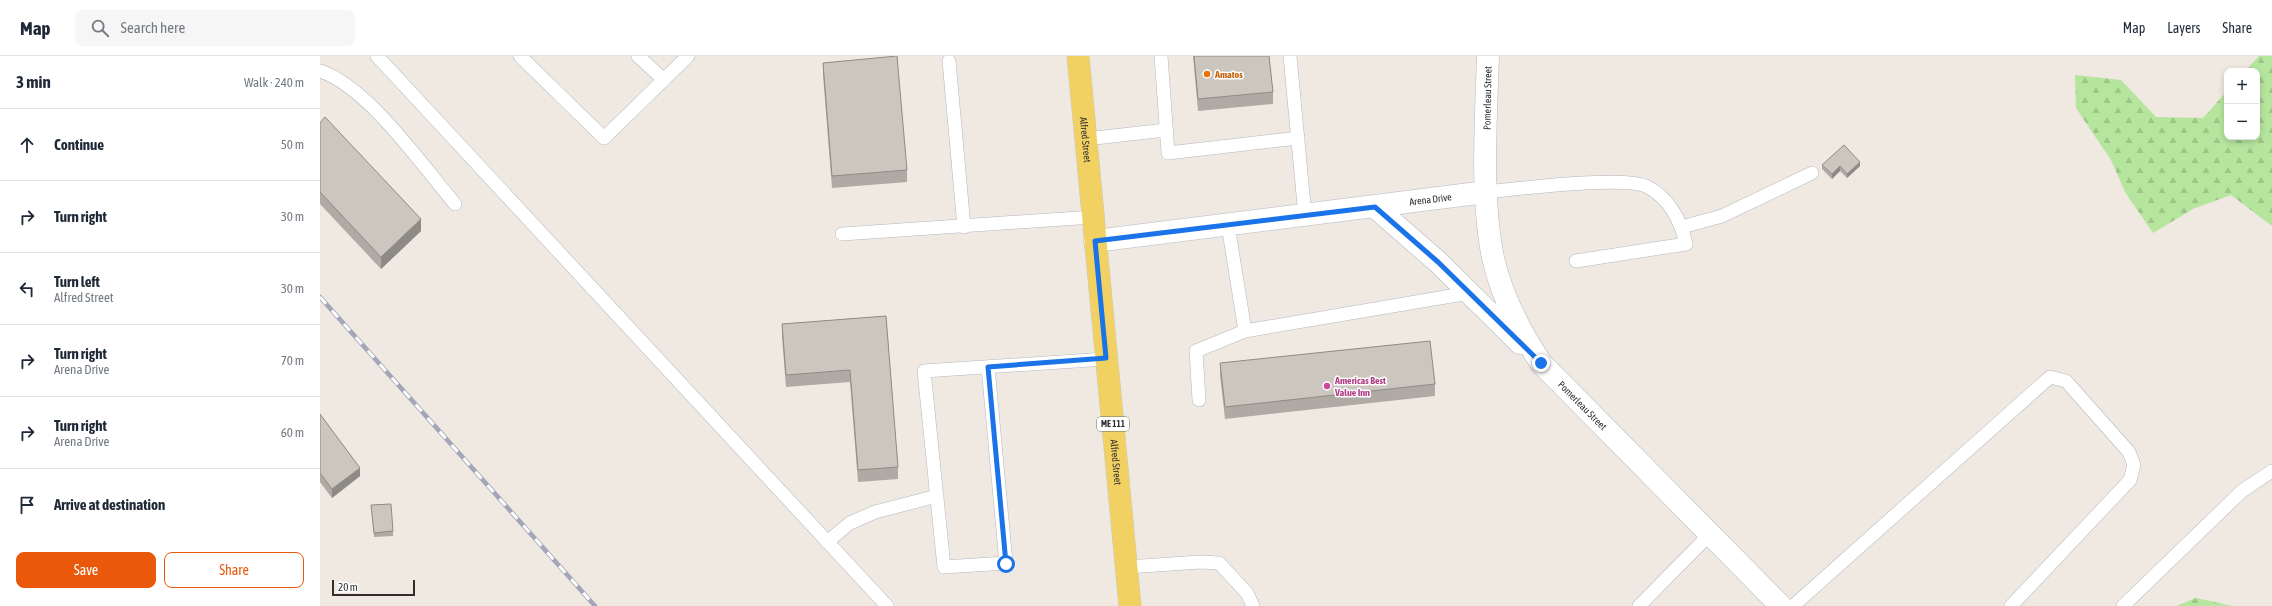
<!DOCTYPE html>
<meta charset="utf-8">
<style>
:root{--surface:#fff;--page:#f6f6f7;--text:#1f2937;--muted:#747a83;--line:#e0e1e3;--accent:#ea580c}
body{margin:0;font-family:"Asap Condensed",sans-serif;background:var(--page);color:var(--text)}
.controls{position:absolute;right:12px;top:12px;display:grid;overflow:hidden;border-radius:8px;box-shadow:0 2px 6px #0003}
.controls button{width:36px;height:36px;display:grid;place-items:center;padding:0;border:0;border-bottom:1px solid var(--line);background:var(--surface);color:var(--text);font:20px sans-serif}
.scale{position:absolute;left:12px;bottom:10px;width:83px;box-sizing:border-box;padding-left:4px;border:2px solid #2e2e2e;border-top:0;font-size:11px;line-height:14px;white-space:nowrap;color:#2e2e2e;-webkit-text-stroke:3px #fff;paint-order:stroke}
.stop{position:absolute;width:12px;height:12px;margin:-9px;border:3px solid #1a73e8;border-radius:50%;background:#fff}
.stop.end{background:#1a73e8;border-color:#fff;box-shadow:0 1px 4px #0008}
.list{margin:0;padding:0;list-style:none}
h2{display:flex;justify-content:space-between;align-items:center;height:52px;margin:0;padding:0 16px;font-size:17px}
h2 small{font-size:13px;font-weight:400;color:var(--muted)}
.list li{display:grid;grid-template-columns:26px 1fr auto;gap:12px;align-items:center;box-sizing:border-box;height:72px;padding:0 16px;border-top:1px solid var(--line)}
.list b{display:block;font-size:15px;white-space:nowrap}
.list p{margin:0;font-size:13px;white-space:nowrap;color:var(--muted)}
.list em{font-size:13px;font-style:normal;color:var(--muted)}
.actions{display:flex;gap:8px;padding:12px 16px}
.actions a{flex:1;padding:9px 0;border:1px solid var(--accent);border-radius:8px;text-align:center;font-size:14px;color:var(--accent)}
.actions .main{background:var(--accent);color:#fff}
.icon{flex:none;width:22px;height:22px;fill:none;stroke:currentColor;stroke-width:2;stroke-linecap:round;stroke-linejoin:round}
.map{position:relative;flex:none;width:1952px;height:550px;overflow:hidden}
header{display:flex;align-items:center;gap:24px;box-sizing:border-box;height:56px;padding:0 20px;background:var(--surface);border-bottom:1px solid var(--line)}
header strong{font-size:19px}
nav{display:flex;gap:22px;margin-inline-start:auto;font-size:14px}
.search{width:280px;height:36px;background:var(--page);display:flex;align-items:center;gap:10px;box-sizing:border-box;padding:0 14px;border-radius:8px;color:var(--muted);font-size:15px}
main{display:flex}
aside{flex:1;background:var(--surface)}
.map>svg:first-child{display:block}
.forest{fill:url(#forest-firs)}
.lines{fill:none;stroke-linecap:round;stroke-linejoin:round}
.lane-casing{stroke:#b4b7c1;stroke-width:14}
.street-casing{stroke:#b4b7c1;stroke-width:23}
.primary-casing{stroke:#c9c9c9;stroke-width:23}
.lane{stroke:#fff;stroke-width:13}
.street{stroke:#fff;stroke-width:22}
.primary{stroke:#f2d163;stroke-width:22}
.rail-casing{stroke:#a3a6b8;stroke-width:4.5}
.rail{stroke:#fff;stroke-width:3;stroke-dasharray:9;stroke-linecap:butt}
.wall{fill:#afaba4}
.shaded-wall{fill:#8e8b86}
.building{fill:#cbc7bf;stroke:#8e8b86}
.route{stroke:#1a73e8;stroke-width:5}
.food-dot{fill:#e8710a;stroke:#fff;stroke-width:1.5}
.hotel-dot{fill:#d1479c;stroke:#fff;stroke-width:1.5}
.labels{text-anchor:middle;stroke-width:3;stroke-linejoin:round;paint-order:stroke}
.shield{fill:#fff;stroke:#6d6d6d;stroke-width:1}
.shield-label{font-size:9px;font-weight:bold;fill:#2e2e2e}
.food-label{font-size:10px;font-weight:bold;fill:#c56008;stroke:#fff;text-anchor:start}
.street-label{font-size:10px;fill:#2e2e2e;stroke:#fff}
.hotel-label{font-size:10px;font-weight:bold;fill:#b23c85;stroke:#fff;text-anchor:start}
</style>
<header>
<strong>Map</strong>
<div class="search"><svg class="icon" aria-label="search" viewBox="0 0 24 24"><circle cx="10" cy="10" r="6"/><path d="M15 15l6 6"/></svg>Search here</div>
<nav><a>Map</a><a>Layers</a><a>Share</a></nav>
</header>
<main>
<aside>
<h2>3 min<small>Walk · 240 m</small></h2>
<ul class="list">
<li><svg class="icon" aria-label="ahead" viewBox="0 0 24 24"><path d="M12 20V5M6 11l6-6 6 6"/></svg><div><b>Continue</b></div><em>50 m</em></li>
<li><svg class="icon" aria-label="right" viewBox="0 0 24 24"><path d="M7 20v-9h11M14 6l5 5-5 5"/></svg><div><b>Turn right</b></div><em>30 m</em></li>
<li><svg class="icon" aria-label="left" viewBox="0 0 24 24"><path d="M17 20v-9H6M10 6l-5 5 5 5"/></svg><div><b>Turn left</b><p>Alfred Street</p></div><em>30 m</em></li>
<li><svg class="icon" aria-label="right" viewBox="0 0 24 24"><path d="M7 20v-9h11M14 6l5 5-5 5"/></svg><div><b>Turn right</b><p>Arena Drive</p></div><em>70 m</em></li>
<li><svg class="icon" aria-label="right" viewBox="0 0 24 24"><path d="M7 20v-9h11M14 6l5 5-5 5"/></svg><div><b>Turn right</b><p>Arena Drive</p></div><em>60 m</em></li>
<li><svg class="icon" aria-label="arrive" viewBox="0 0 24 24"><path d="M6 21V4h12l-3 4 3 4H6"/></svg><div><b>Arrive at destination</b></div></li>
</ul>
<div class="actions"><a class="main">Save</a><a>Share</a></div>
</aside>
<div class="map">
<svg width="1952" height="550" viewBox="0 0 1952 550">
<defs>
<pattern id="forest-firs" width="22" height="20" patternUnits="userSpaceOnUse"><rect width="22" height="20" fill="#b6e59e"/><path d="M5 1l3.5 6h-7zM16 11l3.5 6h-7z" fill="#9dc588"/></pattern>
</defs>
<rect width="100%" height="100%" fill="#efe9e1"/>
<g class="forest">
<polygon points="1939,0 1952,0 1952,170 1911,139 1873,153 1833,177 1805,136 1791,104 1756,52 1755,19 1801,24 1836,61 1883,62 1907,35 1907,81 1937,81 1937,15 1925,15"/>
<polygon points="1876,542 1913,550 1856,550"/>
</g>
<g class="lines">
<g class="lane-casing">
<g id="lane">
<polyline points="57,0 567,550"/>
<polyline points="200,0 284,82 368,0"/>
<polyline points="318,0 344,24"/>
<polyline points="841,0 848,97 978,82"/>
<polyline points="970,0 985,160"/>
<polyline points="629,5 644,171"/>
<path d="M0,15c47,15 102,94 135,133"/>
<polyline points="766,83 846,74"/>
<path d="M1166,136c30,-3 140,-17 162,-5 22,12 33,35 38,57l-110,17"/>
<polyline points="908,169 925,275 1149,237"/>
<polyline points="1362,171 1402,160 1492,117"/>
<polyline points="522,178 773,161"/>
<polyline points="668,311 686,507 624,511 604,315 786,303"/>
<polyline points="879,344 876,295 925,275"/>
<polyline points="507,486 530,467 555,456 617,440"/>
<polyline points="807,511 880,506 899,507 927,537 933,550"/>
<polyline points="1319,550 1390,478"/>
<polyline points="1473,550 1730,321 1746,325 1809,396 1814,409 1810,424 1691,550"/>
<polyline points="1803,550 1922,435 1952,415"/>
</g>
</g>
<g class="street-casing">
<g id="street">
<path id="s1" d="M1168,0c-2,62 -7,137 4,197 8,40 27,77 49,110l240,243"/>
<polyline points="1055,151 1118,206 1200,287"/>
<path id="s2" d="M775,185l391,-49"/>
</g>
</g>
<g class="primary-casing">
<g id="primary">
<path id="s3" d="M758,0l52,550"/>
</g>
</g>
<use href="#lane" class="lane"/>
<use href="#street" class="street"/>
<use href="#primary" class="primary"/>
<g class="rail-casing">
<polyline id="rail" points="0,241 275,550"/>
</g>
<use href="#rail" class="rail"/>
</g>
<g class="wall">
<polygon points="873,0 949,0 953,36 953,48 878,55"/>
<polygon points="503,7 587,114 587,126 512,132 503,19"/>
<polygon points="0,67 101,175 61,213 0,148"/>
<polygon points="1502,109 1540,110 1527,122 1520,115 1512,123 1502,113"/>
<polygon points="566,260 578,411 578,423 538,426 530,326 466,331 462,281 462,268"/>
<polygon points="900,307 1115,328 1115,340 905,363 900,319"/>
<polygon points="0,358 40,420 12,442 0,426"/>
<polygon points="51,449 73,475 73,480 54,481"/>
</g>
<g class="shaded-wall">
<polygon points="1540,106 1540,110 1527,122 1527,118"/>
<polygon points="1520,110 1520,115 1512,123 1512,118"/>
<polygon points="101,163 101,175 61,213 61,201"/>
<polygon points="40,412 40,420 12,442 12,433"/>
</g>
<g class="building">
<polygon points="577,0 587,114 512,120 503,7"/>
<polygon points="874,0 949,0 953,36 878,43"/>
<polygon points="5,61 101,163 61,201 0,136 0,67"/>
<polygon points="1524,89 1540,106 1527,118 1520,110 1512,118 1502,109"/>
<polygon points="566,260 578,411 538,414 530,314 466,319 462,268"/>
<polygon points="1110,285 1115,328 905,351 900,307"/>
<polygon points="0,358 40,412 12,433 0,417"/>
<polygon points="71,448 73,475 54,477 51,449"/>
</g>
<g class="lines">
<polyline class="route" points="686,508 668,311 786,302 775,185 1055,151 1118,206 1221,307"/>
</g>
<circle class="food-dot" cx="887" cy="18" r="4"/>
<circle class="hotel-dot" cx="1007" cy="330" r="4"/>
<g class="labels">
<rect class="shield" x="777" y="361" width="32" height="14" rx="3"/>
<g class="shield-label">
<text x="793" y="371">ME 111</text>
</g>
<g class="food-label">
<text x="895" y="22">Amatos</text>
</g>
<g class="street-label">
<text transform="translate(1167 42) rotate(-89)" y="4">Pomerleau Street</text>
<text dy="4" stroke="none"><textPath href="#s3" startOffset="84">Alfred Street</textPath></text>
<text dy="4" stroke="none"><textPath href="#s2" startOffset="338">Arena Drive</textPath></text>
<text dy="4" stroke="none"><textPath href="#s1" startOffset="378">Pomerleau Street</textPath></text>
<text dy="4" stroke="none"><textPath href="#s3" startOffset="408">Alfred Street</textPath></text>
</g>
<g class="hotel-label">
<text x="1015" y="328">Americas Best<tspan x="1015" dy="12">Value Inn</tspan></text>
</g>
</g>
</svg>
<div class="controls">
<button>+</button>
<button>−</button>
</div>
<div class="scale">20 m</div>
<div class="stop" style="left:686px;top:508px"></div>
<div class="stop end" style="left:1221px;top:307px"></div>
</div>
</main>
